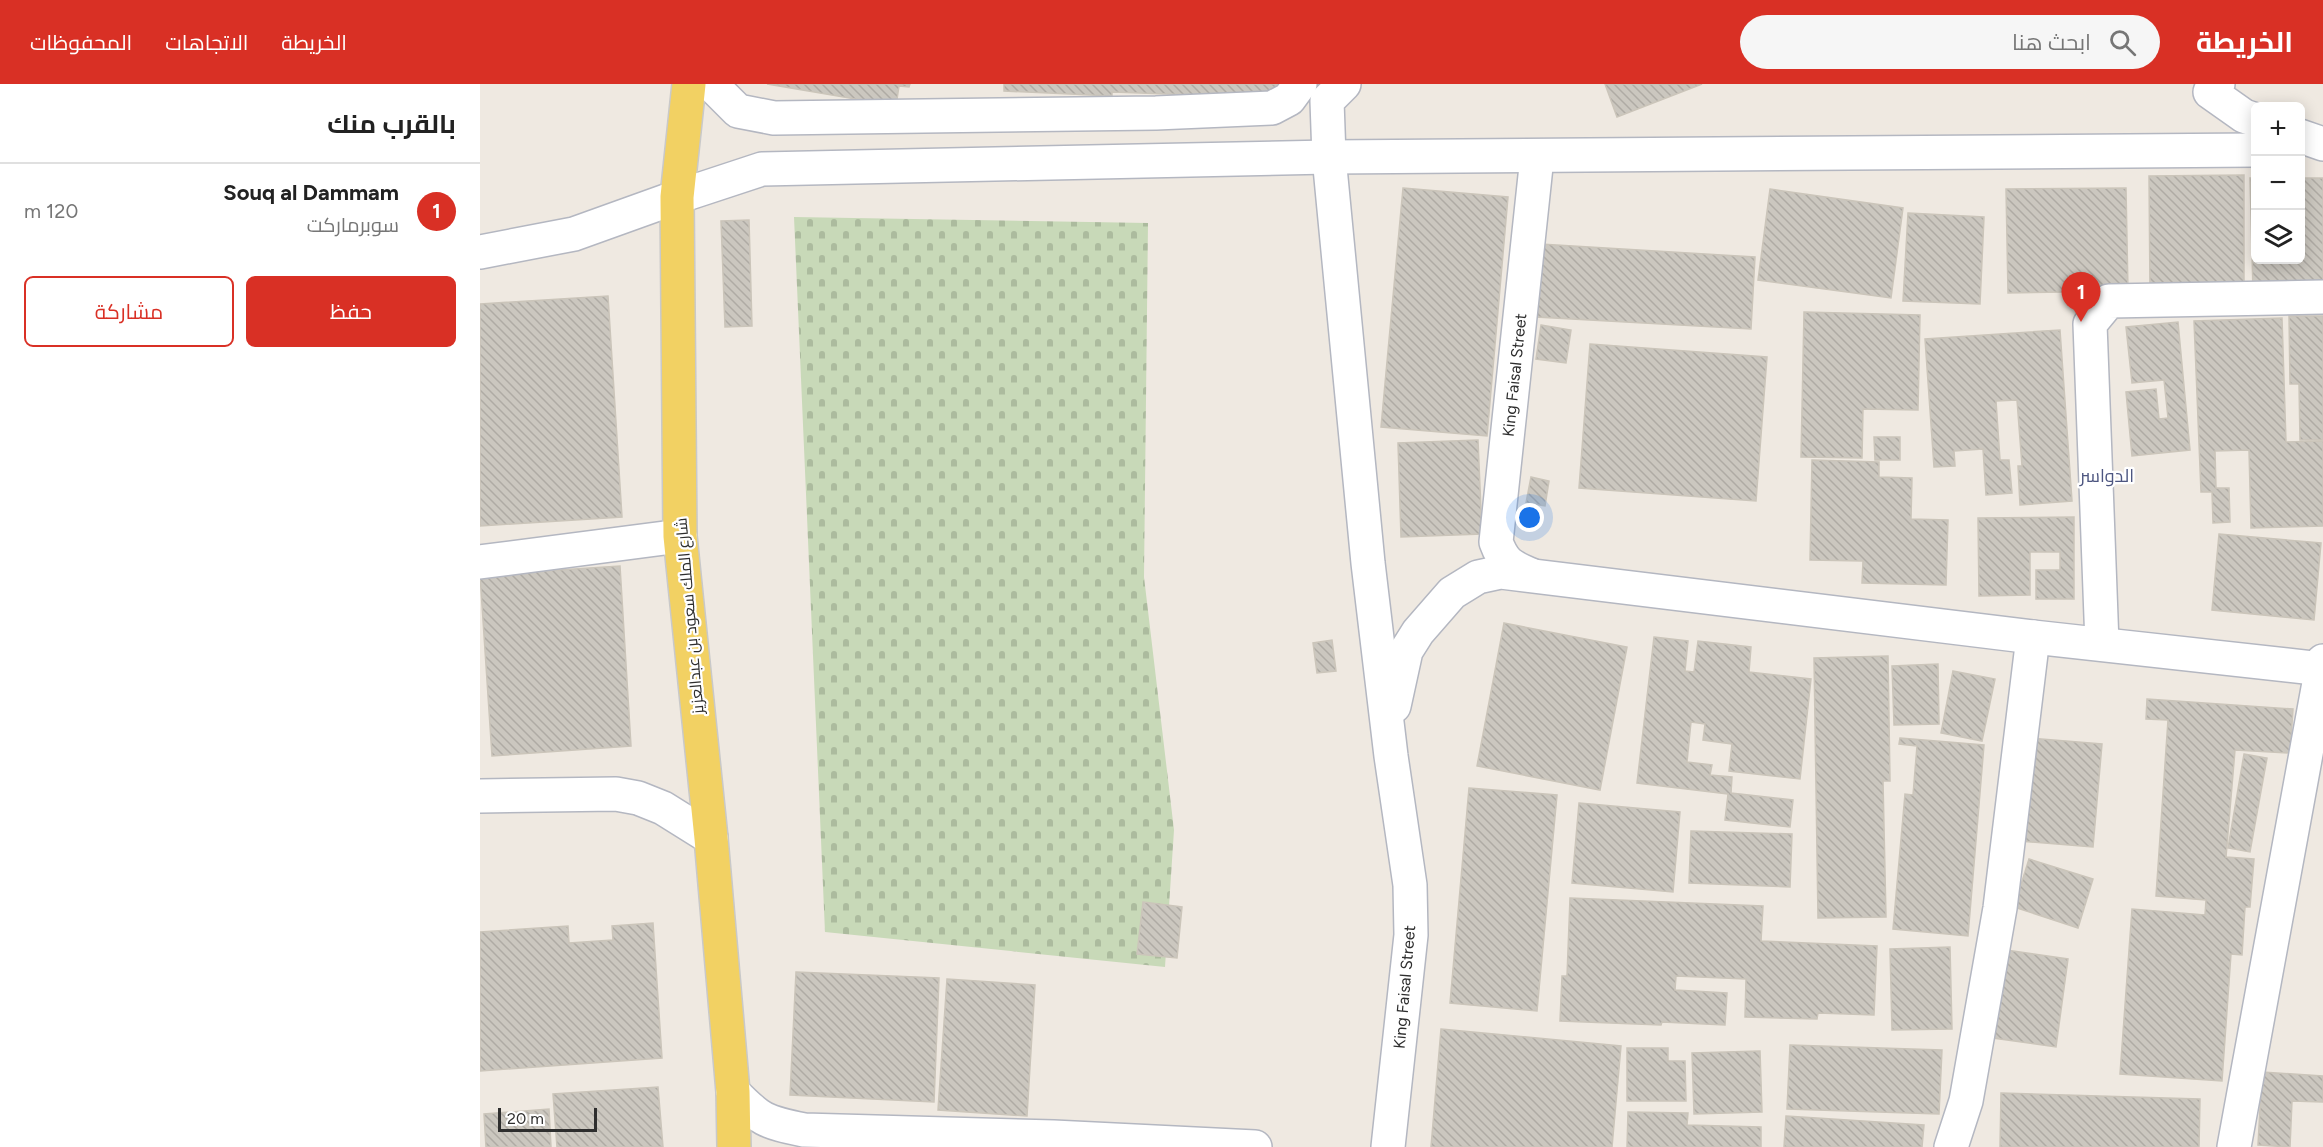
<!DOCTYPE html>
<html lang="ar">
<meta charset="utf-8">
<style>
:root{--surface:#fff;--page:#f6f6f6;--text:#222;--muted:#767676;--line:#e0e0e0;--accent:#d93025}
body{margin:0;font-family:Figtree,Cairo,sans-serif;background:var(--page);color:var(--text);direction:rtl}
.controls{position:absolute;right:18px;top:18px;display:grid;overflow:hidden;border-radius:9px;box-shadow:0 3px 15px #0003}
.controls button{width:54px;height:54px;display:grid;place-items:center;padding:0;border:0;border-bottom:2px solid var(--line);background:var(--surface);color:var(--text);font:30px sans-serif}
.scale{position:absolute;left:18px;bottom:15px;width:99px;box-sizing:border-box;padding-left:6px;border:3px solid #2e2e2e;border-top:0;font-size:16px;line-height:21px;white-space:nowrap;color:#2e2e2e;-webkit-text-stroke:4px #fff;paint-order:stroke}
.you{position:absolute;left:1050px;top:434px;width:21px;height:21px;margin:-15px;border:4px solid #fff;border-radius:50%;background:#1a73e8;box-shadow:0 0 0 9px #1a73e833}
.badge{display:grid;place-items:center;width:39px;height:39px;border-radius:50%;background:var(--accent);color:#fff;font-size:20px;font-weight:700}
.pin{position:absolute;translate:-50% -50px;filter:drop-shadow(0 2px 3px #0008)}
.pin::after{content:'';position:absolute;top:32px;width:21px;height:18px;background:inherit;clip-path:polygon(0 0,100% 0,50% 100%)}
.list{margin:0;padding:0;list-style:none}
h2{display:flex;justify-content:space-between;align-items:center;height:78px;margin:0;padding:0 24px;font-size:26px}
h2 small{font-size:20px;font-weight:400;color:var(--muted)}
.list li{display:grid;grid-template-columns:39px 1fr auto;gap:18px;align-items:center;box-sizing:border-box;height:96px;padding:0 24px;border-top:2px solid var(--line)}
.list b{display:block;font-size:22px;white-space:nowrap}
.list p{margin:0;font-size:20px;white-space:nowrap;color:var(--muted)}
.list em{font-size:20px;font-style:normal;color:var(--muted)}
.actions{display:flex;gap:12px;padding:18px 24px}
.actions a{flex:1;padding:14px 0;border:2px solid var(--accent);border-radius:9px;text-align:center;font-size:21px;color:var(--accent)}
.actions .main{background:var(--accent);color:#fff}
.icon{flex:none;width:33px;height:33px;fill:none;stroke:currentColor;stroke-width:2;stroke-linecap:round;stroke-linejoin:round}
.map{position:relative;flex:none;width:1843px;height:1063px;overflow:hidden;direction:ltr}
header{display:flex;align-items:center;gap:36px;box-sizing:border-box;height:84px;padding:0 30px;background:var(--accent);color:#fff}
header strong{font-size:28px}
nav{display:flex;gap:33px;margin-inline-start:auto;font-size:21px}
.search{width:420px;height:54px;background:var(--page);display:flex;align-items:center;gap:15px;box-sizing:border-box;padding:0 21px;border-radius:33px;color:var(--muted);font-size:22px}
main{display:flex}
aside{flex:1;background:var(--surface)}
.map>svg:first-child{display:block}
.cemetery{fill:url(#cemetery-stones)}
.building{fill:url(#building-back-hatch);stroke:#cbc5ba;stroke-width:1.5}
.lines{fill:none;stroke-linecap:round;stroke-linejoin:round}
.minor-casing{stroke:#b4b7c1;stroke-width:36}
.tertiary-casing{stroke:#b4b7c1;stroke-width:36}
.primary-casing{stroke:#c9c9c9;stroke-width:36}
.minor{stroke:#fff;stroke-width:33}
.tertiary{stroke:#fff;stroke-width:33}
.primary{stroke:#f2d163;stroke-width:33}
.labels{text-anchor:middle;stroke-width:4.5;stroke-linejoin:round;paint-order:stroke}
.street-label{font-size:16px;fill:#2e2e2e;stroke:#fff}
.neighbourhood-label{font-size:18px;fill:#4d5680;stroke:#fff}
</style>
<header>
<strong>الخريطة</strong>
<div class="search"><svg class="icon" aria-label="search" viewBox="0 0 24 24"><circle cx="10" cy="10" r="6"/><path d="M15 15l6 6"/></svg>ابحث هنا</div>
<nav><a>الخريطة</a><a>الاتجاهات</a><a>المحفوظات</a></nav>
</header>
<main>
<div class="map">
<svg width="1843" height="1063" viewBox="0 0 1843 1063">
<defs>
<pattern id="cemetery-stones" width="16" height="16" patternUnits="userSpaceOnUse" patternTransform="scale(1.5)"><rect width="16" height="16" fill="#c8d9b8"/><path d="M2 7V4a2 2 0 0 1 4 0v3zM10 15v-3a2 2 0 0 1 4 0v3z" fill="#acbb9e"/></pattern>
<pattern id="building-back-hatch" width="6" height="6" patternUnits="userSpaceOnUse" patternTransform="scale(1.5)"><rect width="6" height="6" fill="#cbc7bf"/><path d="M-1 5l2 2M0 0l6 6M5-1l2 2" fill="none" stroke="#afaba4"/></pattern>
</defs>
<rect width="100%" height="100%" fill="#efe9e1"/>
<polygon class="cemetery" points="314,133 668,139 664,493 694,746 685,883 345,848"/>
<g class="building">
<polygon points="287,0 430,0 429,3 419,2 416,22"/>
<polygon points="524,0 797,0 797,14 632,8 632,12 524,7"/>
<polygon points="1125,0 1222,0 1137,33"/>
<polygon points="1764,91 1764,206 1670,208 1669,92"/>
<polygon points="1770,94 1776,94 1776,176 1820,176 1820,94 1843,94 1843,202 1773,207"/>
<polygon points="923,104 1028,113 1007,352 901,343"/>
<polygon points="1646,104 1648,207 1528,209 1526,105"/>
<polygon points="1290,105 1423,124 1411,214 1278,196"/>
<polygon points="1428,129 1504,133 1500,220 1423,217"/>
<polygon points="269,136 272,242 245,243 241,137"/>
<polygon points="1060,160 1275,173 1271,245 1056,233"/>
<polygon points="128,212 142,433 0,442 0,220"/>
<polygon points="1324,228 1440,231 1438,326 1383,325 1382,374 1321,373"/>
<polygon points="1809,232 1843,232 1843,356 1820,356 1819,300 1810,300"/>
<polygon points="1802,234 1806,358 1843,357 1843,442 1771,444 1769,366 1735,367 1736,404 1749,404 1750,438 1733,439 1732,408 1721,408 1714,237"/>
<polygon points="1698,238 1710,366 1652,372 1646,308 1676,305 1679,335 1688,334 1684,296 1652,299 1646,243"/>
<polygon points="1061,241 1091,246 1086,279 1056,275"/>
<polygon points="1580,246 1592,417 1540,421 1538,382 1542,382 1537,316 1516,317 1520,376 1529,376 1532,409 1506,411 1503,365 1474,367 1475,382 1454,383 1445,255"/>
<polygon points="1110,260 1287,273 1276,417 1099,404"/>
<polygon points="1394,353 1420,353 1420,376 1395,376"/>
<polygon points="998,356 1002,450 921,453 918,359"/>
<polygon points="1332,376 1399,378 1399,393 1432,394 1431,435 1468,436 1466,501 1382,499 1383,477 1330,476"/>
<polygon points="1051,393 1069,397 1065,422 1046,419"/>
<polygon points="1594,433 1594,515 1556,515 1556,486 1580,486 1580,468 1550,468 1550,511 1499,512 1498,434"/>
<polygon points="1739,450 1841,459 1834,536 1732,526"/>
<polygon points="140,482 151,662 12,672 0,491"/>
<polygon points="1024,539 1147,563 1120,706 997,682"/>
<polygon points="1174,553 1208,557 1205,587 1214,588 1218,557 1271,563 1269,588 1331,595 1320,695 1249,687 1252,660 1223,656 1225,640 1211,638 1207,678 1232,681 1230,691 1252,693 1251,709 1313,716 1310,743 1245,736 1248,710 1157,699"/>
<polygon points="852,556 856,587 837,589 833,559"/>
<polygon points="1408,572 1410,697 1403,697 1406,833 1338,834 1334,574"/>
<polygon points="1458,580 1459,640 1414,641 1412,582"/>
<polygon points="1473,587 1515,595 1502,657 1461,649"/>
<polygon points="1667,615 1813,625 1810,669 1755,666 1746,773 1774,775 1770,823 1765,823 1762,871 1751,870 1742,997 1640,990 1652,825 1725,831 1726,816 1676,812 1688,636 1666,635"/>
<polygon points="1420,654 1504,661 1488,852 1413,845 1425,710 1433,711 1437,662 1419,660"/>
<polygon points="1549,654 1622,660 1613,763 1540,757"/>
<polygon points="1764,670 1787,674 1770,768 1748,764"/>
<polygon points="989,704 1077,711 1057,927 970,919"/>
<polygon points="1099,719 1200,728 1193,808 1092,799"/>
<polygon points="1211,747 1312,750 1310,803 1209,799"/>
<polygon points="1549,775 1613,795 1598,844 1534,823"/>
<polygon points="1090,814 1283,822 1281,857 1397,862 1394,931 1338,929 1337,935 1265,933 1266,895 1196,892 1195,906 1247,909 1245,941 1182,938 1181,941 1080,937 1082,892 1087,892"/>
<polygon points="663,818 702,823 697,874 657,870"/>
<polygon points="173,839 182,974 0,987 0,848 88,842 89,859 133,856 132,842"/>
<polygon points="1470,863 1472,945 1412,946 1410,865"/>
<polygon points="1519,865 1588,875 1576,963 1506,953"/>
<polygon points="316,888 459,894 454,1018 310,1011"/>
<polygon points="467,895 555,901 547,1032 458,1026"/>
<polygon points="961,945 1141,962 1132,1063 951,1063"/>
<polygon points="1310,961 1462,966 1459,1030 1307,1025"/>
<polygon points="1147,964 1188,964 1188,977 1205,977 1206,1017 1147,1017"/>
<polygon points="1280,967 1282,1028 1214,1030 1212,969"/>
<polygon points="1782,988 1843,992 1843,1018 1812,1017 1810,1063 1778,1061"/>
<polygon points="178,1003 183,1063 77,1063 73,1010"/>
<polygon points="1521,1009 1720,1015 1719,1063 1520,1063"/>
<polygon points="69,1025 71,1063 6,1063 4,1030"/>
<polygon points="1148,1028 1208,1029 1207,1041 1281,1043 1281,1063 1147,1063"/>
<polygon points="1306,1032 1444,1041 1442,1063 1304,1063"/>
</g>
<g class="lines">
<g class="minor-casing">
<g id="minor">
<polyline points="231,0 258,27 294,34 676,29 792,24 809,15 820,0"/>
<polyline points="864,0 847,17 849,73 888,479 911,672 930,801 931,851 908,1063"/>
<polyline points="1738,0 1730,8 1764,32 1776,36"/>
<polyline points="1820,52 1843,60"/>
<polyline points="197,113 282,85 849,73 1776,66"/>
<polyline points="0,478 200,452"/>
<path d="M1051,491c-20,-9 -27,-11 -35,-33l41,-385"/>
<polyline points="1622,560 1610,240 1629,217 1843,213"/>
<polyline points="914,622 926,567 938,548 972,509 998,493 1021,488 1553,553 1843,585"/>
<path d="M253,1008c27,28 32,30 71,38l250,7 201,10"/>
<polyline points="1471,1063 1486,1017 1520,824 1553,553"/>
<polyline points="1754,1063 1843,577"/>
</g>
</g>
<g class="tertiary-casing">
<g id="tertiary">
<polyline points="0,168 94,150 197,113"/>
<polyline points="0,712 136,710 158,714 183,724 231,754"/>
</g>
</g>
<g class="primary-casing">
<polyline id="primary" points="209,0 197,113 200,452 231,754 253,1008 254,1063"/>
</g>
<use href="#minor" class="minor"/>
<use href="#tertiary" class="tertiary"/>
<use href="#primary" class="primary"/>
</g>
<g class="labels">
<g class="street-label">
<text transform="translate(1034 291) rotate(-84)" y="6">King Faisal Street</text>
<text transform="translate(209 532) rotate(-95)" y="6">شارع الملك سعود بن عبدالعزيز</text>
<text transform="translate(924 903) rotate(-85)" y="6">King Faisal Street</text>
</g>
<g class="neighbourhood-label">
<text x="1627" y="398">الدواسر</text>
</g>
</g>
</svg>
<div class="controls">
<button>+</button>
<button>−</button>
<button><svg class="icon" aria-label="layers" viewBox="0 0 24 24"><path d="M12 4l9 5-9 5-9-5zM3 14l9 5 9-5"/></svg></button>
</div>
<div class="scale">20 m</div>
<div class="you"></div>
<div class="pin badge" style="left:1601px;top:238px">1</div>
</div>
<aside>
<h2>بالقرب منك<small></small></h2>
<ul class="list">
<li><span class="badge">1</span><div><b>Souq al Dammam</b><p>سوبرماركت</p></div><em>120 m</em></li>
</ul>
<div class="actions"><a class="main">حفظ</a><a>مشاركة</a></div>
</aside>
</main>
